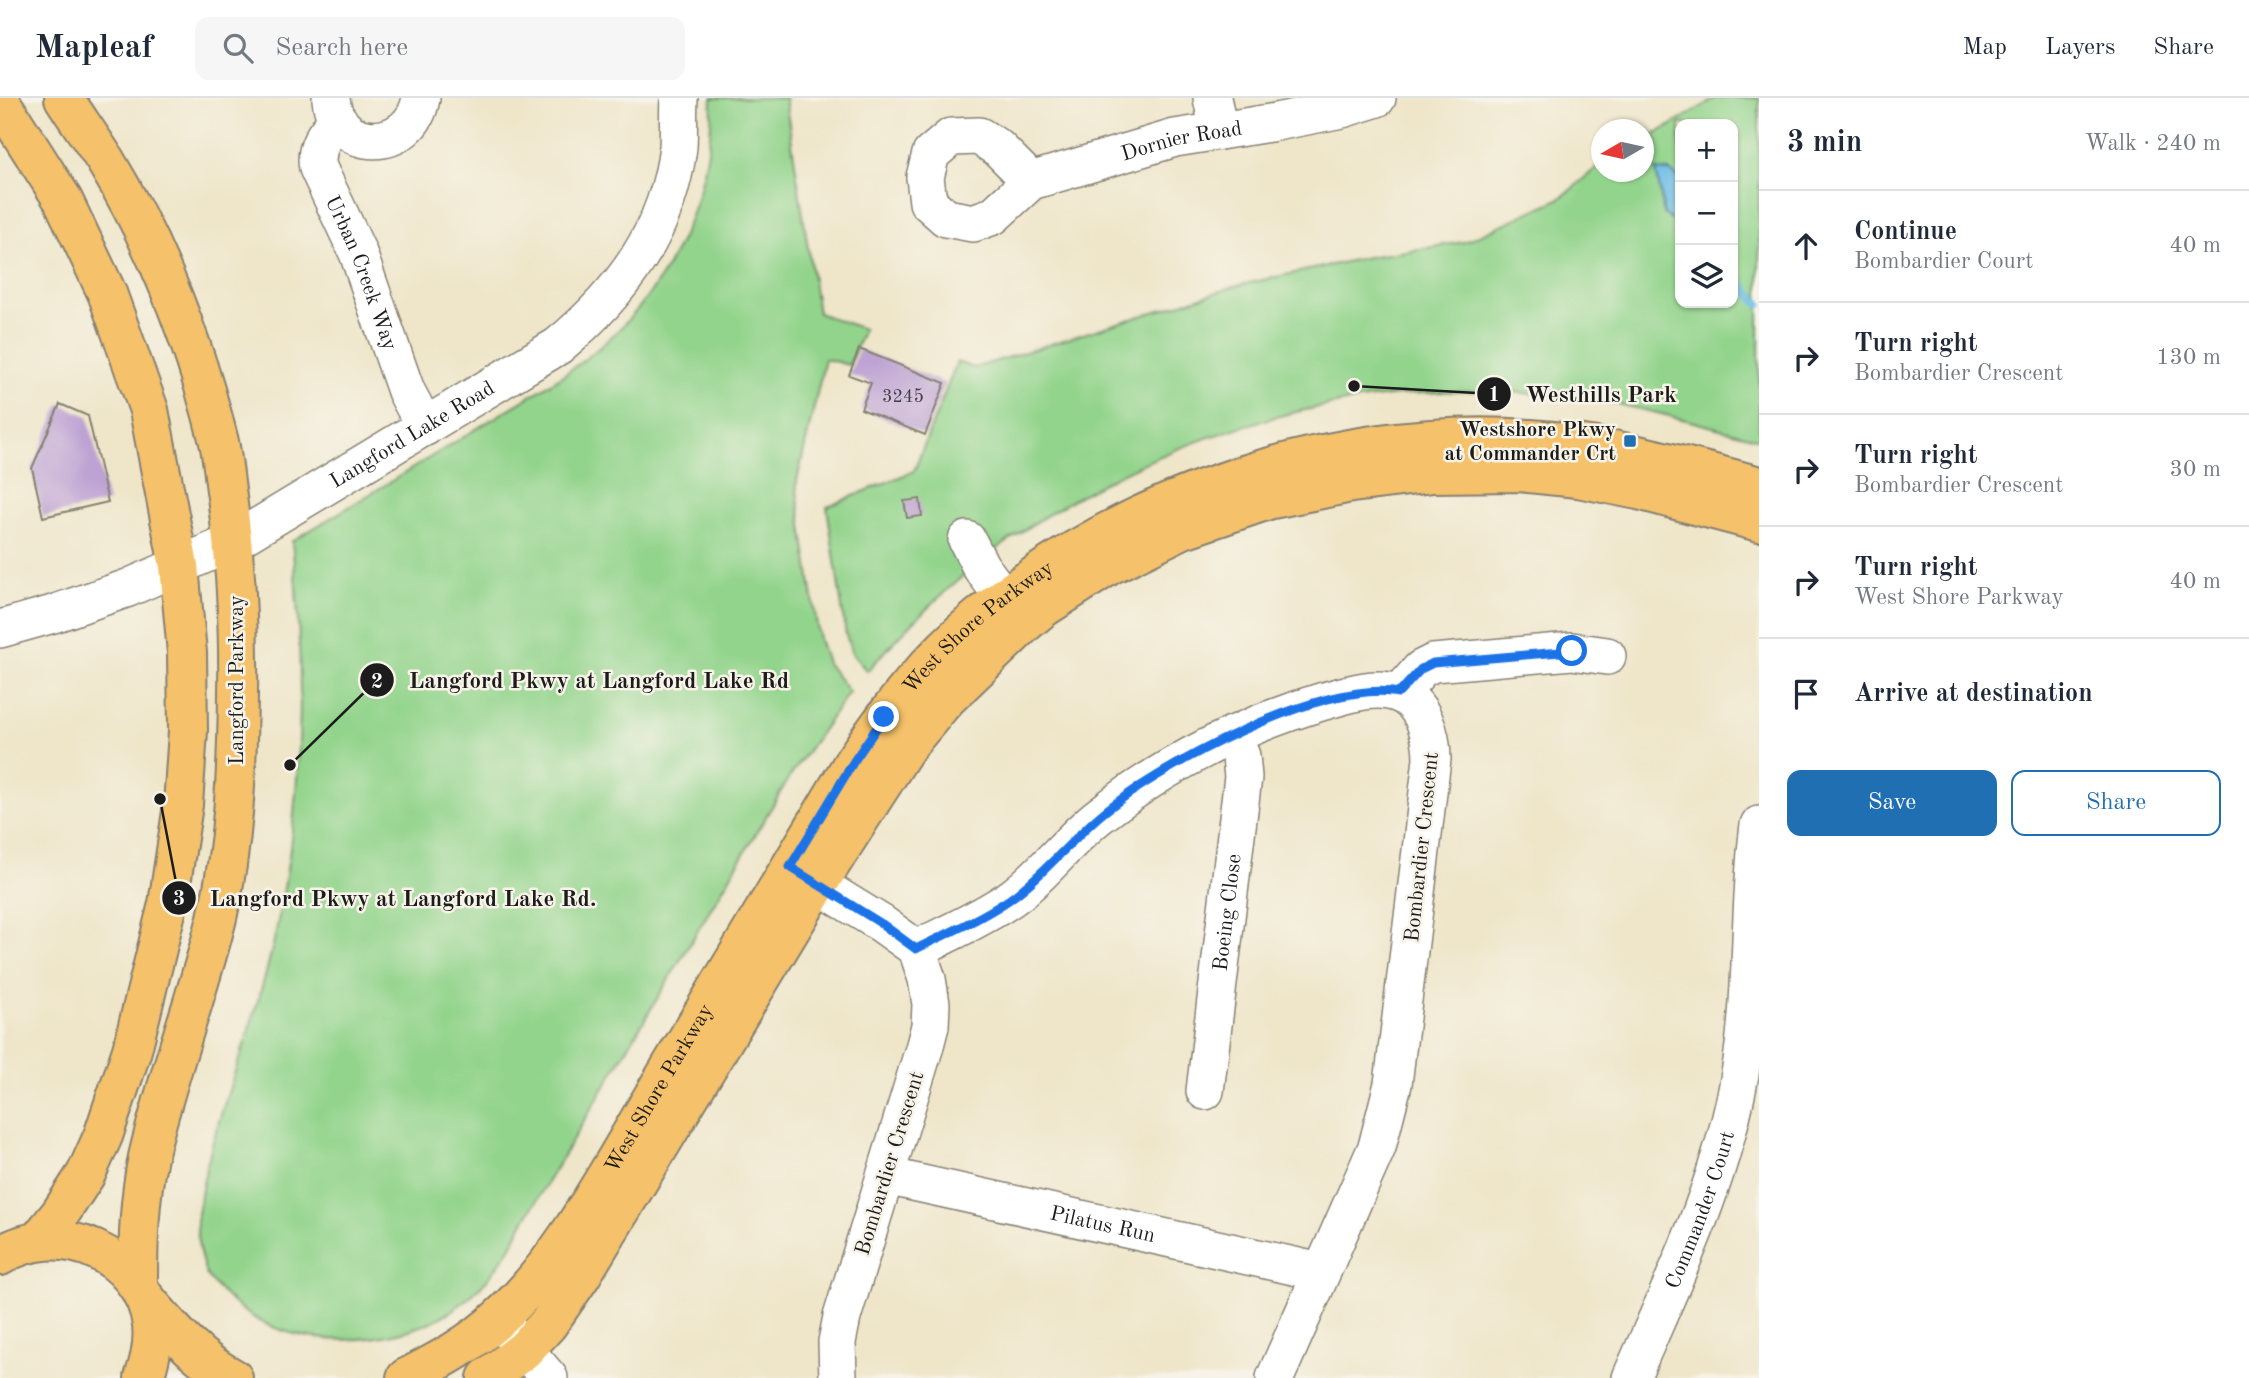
<!DOCTYPE html>
<meta charset="utf-8">
<style>
:root{--surface:#fff;--page:#f6f6f7;--text:#1f2937;--muted:#747a83;--line:#e0e1e3;--accent:#1f6fb2}
body{margin:0;font-family:"Old Standard TT",serif;background:var(--page);color:var(--text)}
.controls{position:absolute;right:21px;top:21px;display:grid;overflow:hidden;border-radius:14px;box-shadow:0 2px 5px #0004}
.controls button{width:63px;height:63px;display:grid;place-items:center;padding:0;border:0;border-bottom:2px solid var(--line);background:var(--surface);color:var(--text);font:35px sans-serif}
.compass{position:absolute;left:1591px;top:21px;width:63px;height:63px;border-radius:50%;background:var(--surface);box-shadow:0 2px 5px #0004;rotate:261deg}
.stop{position:absolute;width:21px;height:21px;margin:-16px;border:5px solid #1a73e8;border-radius:50%;background:#fff}
.stop.end{background:#1a73e8;border-color:#fff;box-shadow:0 2px 7px #0008}
.list{margin:0;padding:0;list-style:none}
h2{display:flex;justify-content:space-between;align-items:center;height:91px;margin:0;padding:0 28px;font-size:30px}
h2 small{font-size:23px;font-weight:400;color:var(--muted)}
.list li{display:grid;grid-template-columns:46px 1fr auto;gap:21px;align-items:center;box-sizing:border-box;height:112px;padding:0 28px;border-top:2px solid var(--line)}
.list b{display:block;font-size:26px;white-space:nowrap}
.list p{margin:0;font-size:23px;white-space:nowrap;color:var(--muted)}
.list em{font-size:23px;font-style:normal;color:var(--muted)}
.actions{display:flex;gap:14px;padding:21px 28px}
.actions a{flex:1;padding:16px 0;border:2px solid var(--accent);border-radius:14px;text-align:center;font-size:24px;color:var(--accent)}
.actions .main{background:var(--accent);color:#fff}
.icon{flex:none;width:38px;height:38px;fill:none;stroke:currentColor;stroke-width:2;stroke-linecap:round;stroke-linejoin:round}
.map{position:relative;flex:none;width:1759px;height:1280px;overflow:hidden}
header{display:flex;align-items:center;gap:42px;box-sizing:border-box;height:98px;padding:0 35px;background:var(--surface);border-bottom:2px solid var(--line)}
header strong{font-size:33px}
nav{display:flex;gap:38px;margin-inline-start:auto;font-size:24px}
.search{width:490px;height:63px;background:var(--page);display:flex;align-items:center;gap:18px;box-sizing:border-box;padding:0 24px;border-radius:14px;color:var(--muted);font-size:26px}
main{display:flex}
aside{flex:1;background:var(--surface)}
.map>svg:first-child{display:block}
.green{fill:#93d48c;stroke:#587854;stroke-width:2;fill-rule:evenodd}
.water{fill:#69bce5;stroke:#426c80;stroke-width:2}
.lines{fill:none;stroke-linecap:round;stroke-linejoin:round}
.stream{stroke:#69bce5;stroke-width:9}
.building{fill:#bda2d3}
.minor-casing{stroke:#868173;stroke-width:40}
.major-casing{stroke:#868173;stroke-width:42}
.minor{stroke:#fff;stroke-width:37}
.major{stroke:#f5c16b;stroke-width:38}
.route{stroke:#1a73e8;stroke-width:9}
.poi-dot{fill:#1f6fb2;stroke:#f7f3e8;stroke-width:2.5}
.labels{text-anchor:middle;stroke-width:5;stroke-linejoin:round;paint-order:stroke}
.number-label{font-size:18px;fill:#443e4a}
.street-label{font-size:21px;fill:#1c1c1c;stroke:#f7f3e8}
.poi-label{font-size:21px;font-weight:bold;fill:#1c1c1c;stroke:#f7f3e8;text-anchor:end}
.leader{fill:none;stroke:#1c1c1c;stroke-width:2.5}
.callout-dot{fill:#1c1c1c;stroke:#f7f3e8;stroke-width:2.5}
.mark-label{font-size:21px;text-anchor:middle;font-weight:bold;fill:#fff}
.callout-label{font-size:23px;text-anchor:middle;font-weight:bold;fill:#1c1c1c;stroke:#f7f3e8;stroke-width:5;stroke-linejoin:round;paint-order:stroke}
</style>
<header>
<strong>Mapleaf</strong>
<div class="search"><svg class="icon" aria-label="search" viewBox="0 0 24 24"><circle cx="10" cy="10" r="6"/><path d="M15 15l6 6"/></svg>Search here</div>
<nav><a>Map</a><a>Layers</a><a>Share</a></nav>
</header>
<main>
<div class="map">
<svg width="1759" height="1280" viewBox="0 0 1759 1280">
<rect width="100%" height="100%" fill="#f7f3e8"/>
<filter id="ink" filterUnits="userSpaceOnUse"><feTurbulence type="fractalNoise" baseFrequency=".0143" numOctaves="2"/><feDisplacementMap in="SourceGraphic" scale="14" xChannelSelector="R" yChannelSelector="G"/><feConvolveMatrix kernelMatrix="1 2 1 2 8 2 1 2 1" color-interpolation-filters="sRGB"/></filter>
<filter id="wash" filterUnits="userSpaceOnUse"><feTurbulence type="fractalNoise" baseFrequency=".00686" numOctaves="4" result="noise"/><feDisplacementMap in="SourceGraphic" scale="28" xChannelSelector="R" yChannelSelector="G"/><feGaussianBlur stdDeviation="1.57" result="paint"/><feColorMatrix in="noise" values="0 0 0 0 0 0 0 0 0 0 0 0 0 0 0 0 0 1.4 0 .05"/><feComposite in="paint" operator="in"/></filter>
<g filter="url(#wash)">
<rect width="100%" height="100%" fill="#efe6ca"/>
<g class="green">
<path d="M712,0h73l33,215 46,16 -15,36 -24,-6 -29,126 23,154 8,24 22,29 -60,86 -266,445c-24,51 -61,93 -117,108 -59,16 -131,12 -177,-32 -8,-7 -18,-16 -23,-25 -4,-12 -9,-32 -9,-45 -1,-9 2,-19 3,-28 10,-67 38,-132 57,-197 12,-38 21,-77 27,-116 20,-116 20,-230 8,-347 61,-36 121,-73 181,-110 43,-27 89,-51 128,-85 72,-61 111,-154 111,-248z"/>
<path d="M1716,0h43v341c-58,-15 -116,-32 -175,-40 -210,-30 -426,29 -595,156 -45,34 -84,74 -122,116l-14,-16 -7,-20 -19,-128 87,-36 43,-109 17,6 266,-83 128,-28 96,-15 97,-44 40,-34 1,8h42v-33l26,-13zM1680,26h53v179h-53z"/>
</g>
<polygon class="water" points="1656,72 1669,73 1680,80 1680,130 1664,116"/>
<g class="lines">
<polyline class="stream" points="1733,177 1759,206"/>
</g>
<g id="blocks">
<g class="building">
<polygon points="859,251 945,285 925,337 861,311 871,285 849,277"/>
<polygon points="60,306 88,318 108,404 43,419 32,370"/>
<polygon points="920,401 922,418 907,420 904,403"/>
</g>
</g>
</g>
<g filter="url(#ink)">
<use href="#blocks" fill-opacity="0" stroke="#868173" stroke-width="2"/>
<g class="lines">
<g class="minor-casing">
<g id="minor">
<polyline points="1212,0 1219,33"/>
<path d="M331,1c5,55 81,54 90,-1"/>
<path id="s1" d="M339,23c-15,11 -25,29 -21,47l40,85 48,138 19,36"/>
<path id="s2" d="M1031,83l-33,-33 -19,-12 -28,1 -20,17 -6,23 3,25 18,16 27,5 20,-7 38,-35 144,-43 101,-16 66,-13 35,-11"/>
<polyline points="967,442 981,469 1024,526"/>
<path id="s3" d="M0,531l53,-15 75,-26 105,-46 325,-196c64,-53 110,-115 120,-199 1,-16 0,-33 1,-49"/>
<polyline points="1400,595 1421,571 1433,565 1572,553 1607,558"/>
<polyline points="791,770 882,826 917,851 927,881 931,906 930,928 924,951 842,1219 837,1244 838,1280"/>
<path d="M917,851c31,-16 64,-30 93,-50 33,-23 57,-58 89,-83 67,-52 144,-91 225,-115 22,-6 50,-16 73,-8 26,9 35,42 35,66l-39,325 -16,63 -102,231"/>
<path id="s4" d="M1205,993l38,-314 -2,-21 -9,-21"/>
<path id="s5" d="M886,1078l435,96"/>
<polyline points="498,1221 549,1280"/>
<path id="s6" d="M1631,1280c43,-99 91,-197 109,-304 14,-83 8,-167 19,-249"/>
</g>
</g>
<g class="major-casing">
<g id="major">
<path d="M64,0c13,21 28,41 41,62 52,86 90,184 114,282 4,18 5,37 8,55 9,66 12,132 11,198 -1,75 -4,150 -21,223 -20,80 -50,158 -69,239 -9,42 -10,86 -10,129"/>
<polyline points="0,3 63,102 107,195 149,312 179,468 187,555 188,633 183,707 168,806 132,952 103,1038 86,1076 60,1116 39,1142"/>
<path d="M0,1158c59,-38 143,-2 152,69 2,19 -2,36 -8,53"/>
<path d="M145,1200c26,30 52,62 88,80"/>
<path id="s7" d="M406,1280c33,-17 65,-34 93,-60 65,-59 114,-155 159,-230 65,-109 130,-218 196,-327 36,-53 74,-102 124,-143 152,-125 357,-192 553,-179 78,5 153,27 228,47"/>
<polyline points="487,1280 524,1252 548,1226 581,1178 818,786 906,649 945,602 1024,526 1043,510 1108,468 1183,431 1268,402 1352,385 1433,375 1519,374 1578,380 1638,392 1759,424"/>
</g>
</g>
<use href="#minor" class="minor"/>
<use href="#major" class="major"/>
</g>
</g>
<g class="lines" filter="url(#ink)">
<path class="route" d="M884,619l-30,44 -64,106 92,57 34,25c32,-16 65,-30 94,-50 32,-23 57,-54 86,-80 56,-50 229,-142 303,-126l22,-24 12,-6 139,-12"/>
</g>
<rect class="poi-dot" x="1623" y="336" width="14" height="14" rx="3.5"/>
<g class="labels">
<g class="number-label">
<text x="903" y="304">3245</text>
</g>
<g class="street-label">
<text dy="7" stroke="none"><textPath href="#s2" startOffset="453">Dornier Road</textPath></text>
<text dy="7" stroke="none"><textPath href="#s1" startOffset="168">Urban Creek Way</textPath></text>
<text dy="7" stroke="none"><textPath href="#s3" startOffset="458">Langford Lake Road</textPath></text>
<text dy="7" stroke="none"><textPath href="#s7" startOffset="957">West Shore Parkway</textPath></text>
<text transform="translate(236 582) rotate(-90)" y="7">Langford Parkway</text>
<text transform="translate(1421 749) rotate(-84)" y="7">Bombardier Crescent</text>
<text dy="7" stroke="none"><textPath href="#s4" startOffset="180">Boeing Close</textPath></text>
<text dy="7" stroke="none"><textPath href="#s7" startOffset="392">West Shore Parkway</textPath></text>
<text transform="translate(889 1065) rotate(-73)" y="7">Bombardier Crescent</text>
<text dy="7" stroke="none"><textPath href="#s6" startOffset="182">Commander Court</textPath></text>
<text dy="7" stroke="none"><textPath href="#s5" startOffset="222">Pilatus Run</textPath></text>
</g>
<g class="poi-label">
<text x="1616" y="338">Westshore Pkwy<tspan x="1616" dy="24">at Commander Crt</tspan></text>
</g>
</g>
<path class="leader" d="M1354 288L1494 296M290 667L377 582M160 701L179 800"/>
<g class="callout-dot">
<circle cx="1354" cy="288" r="7"/>
<circle cx="290" cy="667" r="7"/>
<circle cx="160" cy="701" r="7"/>
<circle cx="1494" cy="296" r="18"/>
<circle cx="377" cy="582" r="18"/>
<circle cx="179" cy="800" r="18"/>
</g>
<g class="mark-label">
<text x="1494" y="303">1</text>
<text x="377" y="590">2</text>
<text x="179" y="807">3</text>
</g>
<g class="callout-label">
<text x="1601" y="304">Westhills Park</text>
<text x="599" y="590">Langford Pkwy at Langford Lake Rd</text>
<text x="403" y="808">Langford Pkwy at Langford Lake Rd.</text>
</g>
</svg>
<div class="controls">
<button>+</button>
<button>−</button>
<button><svg class="icon" aria-label="layers" viewBox="0 0 24 24"><path d="M12 4l9 5-9 5-9-5zM3 14l9 5 9-5"/></svg></button>
</div>
<svg class="compass" viewBox="-18 -18 36 36"><path d="M0-13l5 13h-10z" fill="#e53935"/><path d="M0 13l5-13h-10z" fill="#747a83"/></svg>
<div class="stop" style="left:1572px;top:553px"></div>
<div class="stop end" style="left:884px;top:619px"></div>
</div>
<aside>
<h2>3 min<small>Walk · 240 m</small></h2>
<ul class="list">
<li><svg class="icon" aria-label="ahead" viewBox="0 0 24 24"><path d="M12 20V5M6 11l6-6 6 6"/></svg><div><b>Continue</b><p>Bombardier Court</p></div><em>40 m</em></li>
<li><svg class="icon" aria-label="right" viewBox="0 0 24 24"><path d="M7 20v-9h11M14 6l5 5-5 5"/></svg><div><b>Turn right</b><p>Bombardier Crescent</p></div><em>130 m</em></li>
<li><svg class="icon" aria-label="right" viewBox="0 0 24 24"><path d="M7 20v-9h11M14 6l5 5-5 5"/></svg><div><b>Turn right</b><p>Bombardier Crescent</p></div><em>30 m</em></li>
<li><svg class="icon" aria-label="right" viewBox="0 0 24 24"><path d="M7 20v-9h11M14 6l5 5-5 5"/></svg><div><b>Turn right</b><p>West Shore Parkway</p></div><em>40 m</em></li>
<li><svg class="icon" aria-label="arrive" viewBox="0 0 24 24"><path d="M6 21V4h12l-3 4 3 4H6"/></svg><div><b>Arrive at destination</b></div></li>
</ul>
<div class="actions"><a class="main">Save</a><a>Share</a></div>
</aside>
</main>
